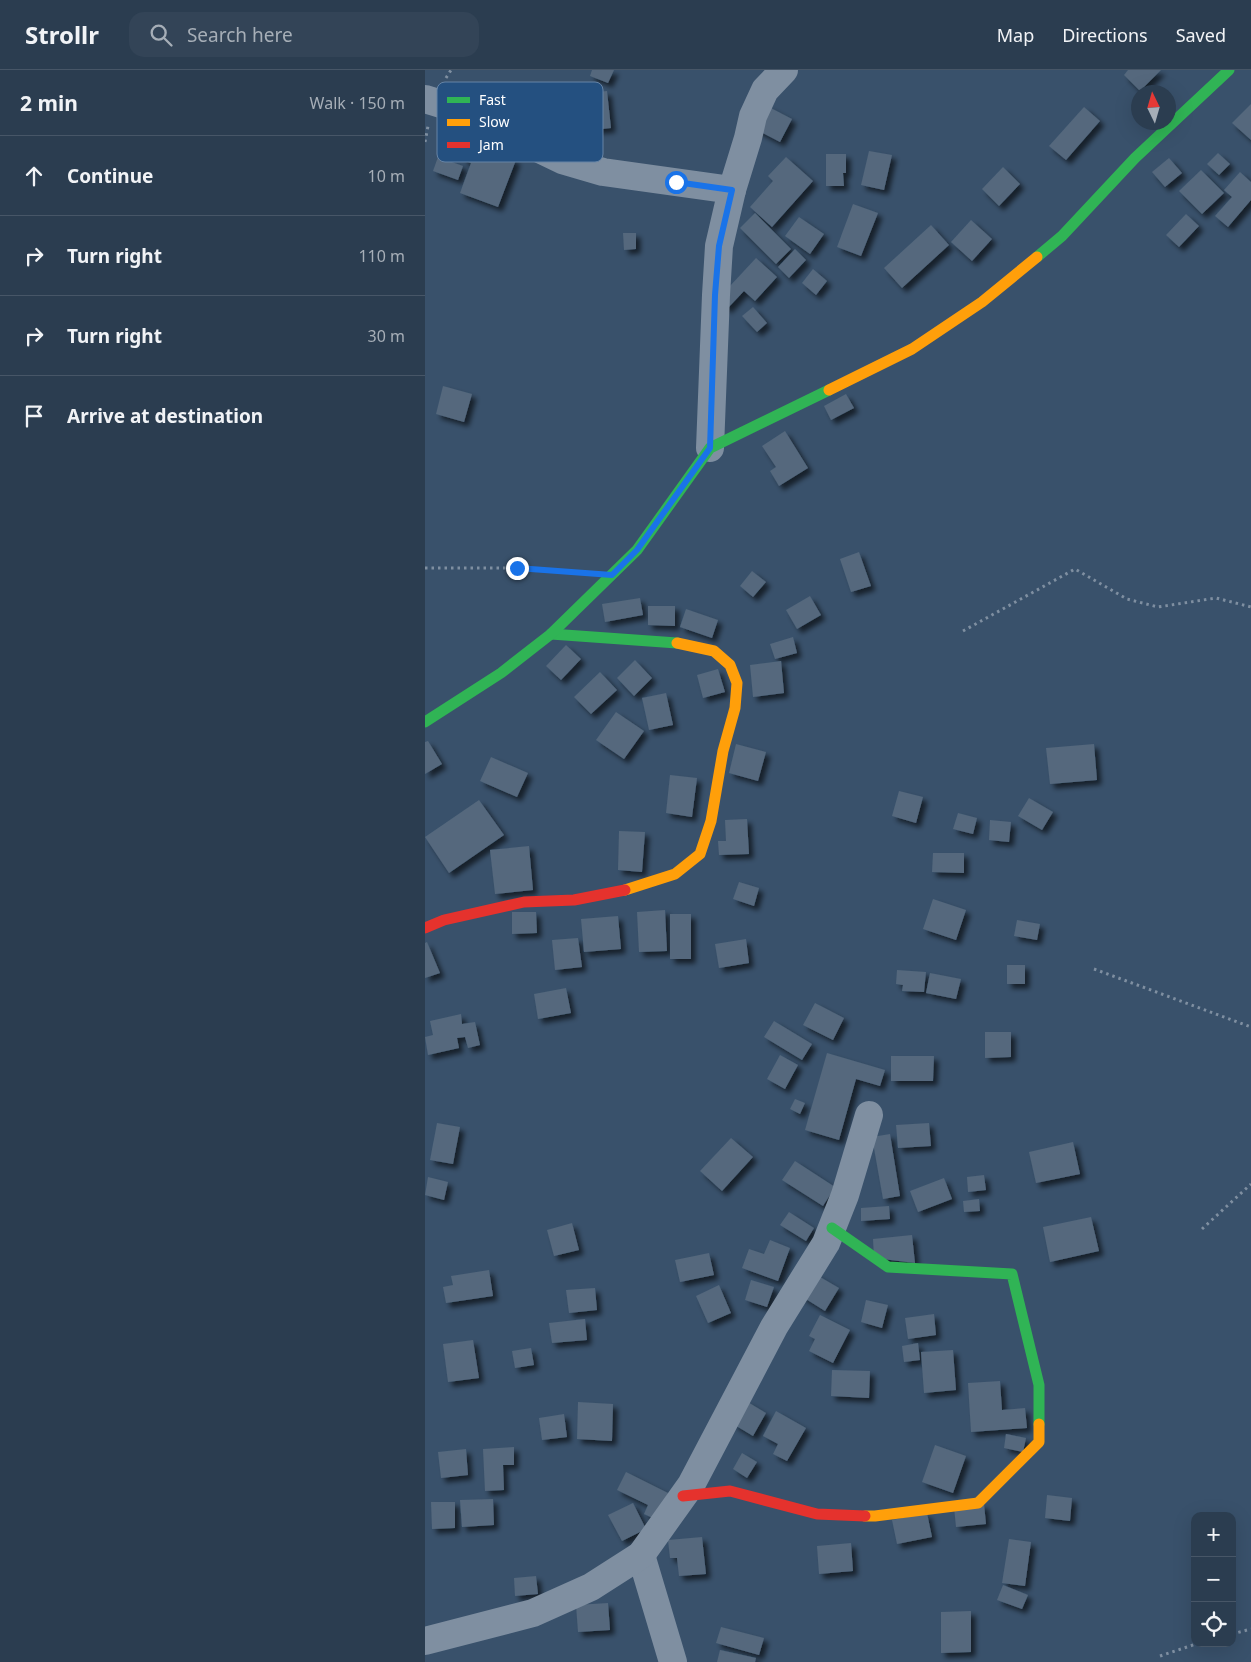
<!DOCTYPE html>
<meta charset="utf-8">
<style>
:root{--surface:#2b3d50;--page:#334457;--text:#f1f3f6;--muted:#a6aeb7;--line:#475667}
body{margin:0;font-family:"Noto Sans",sans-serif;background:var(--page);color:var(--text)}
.controls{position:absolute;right:15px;bottom:15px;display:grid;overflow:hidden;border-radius:10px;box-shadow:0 5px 20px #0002}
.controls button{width:45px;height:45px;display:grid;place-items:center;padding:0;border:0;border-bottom:1px solid var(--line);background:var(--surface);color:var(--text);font:25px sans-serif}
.compass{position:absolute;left:706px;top:15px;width:45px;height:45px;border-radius:50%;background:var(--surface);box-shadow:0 5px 20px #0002;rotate:355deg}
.stop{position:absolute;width:15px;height:15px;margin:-11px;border:4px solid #1a73e8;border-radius:50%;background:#fff}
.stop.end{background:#1a73e8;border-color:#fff;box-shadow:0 1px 5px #0008}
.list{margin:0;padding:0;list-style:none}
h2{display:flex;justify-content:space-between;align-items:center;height:65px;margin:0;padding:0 20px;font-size:21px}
h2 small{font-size:16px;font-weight:400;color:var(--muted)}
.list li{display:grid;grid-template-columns:32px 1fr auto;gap:15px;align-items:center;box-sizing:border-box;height:80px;padding:0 20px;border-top:1px solid var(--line)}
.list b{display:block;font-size:19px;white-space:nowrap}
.list em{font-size:16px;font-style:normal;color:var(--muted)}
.icon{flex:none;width:28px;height:28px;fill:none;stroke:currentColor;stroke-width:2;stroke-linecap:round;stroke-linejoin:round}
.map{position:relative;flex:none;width:826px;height:1592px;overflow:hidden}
header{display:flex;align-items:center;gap:30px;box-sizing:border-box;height:70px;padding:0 25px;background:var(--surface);border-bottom:1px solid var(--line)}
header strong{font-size:24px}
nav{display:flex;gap:28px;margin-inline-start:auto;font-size:18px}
.search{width:350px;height:45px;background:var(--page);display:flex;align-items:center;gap:12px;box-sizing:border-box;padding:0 18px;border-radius:15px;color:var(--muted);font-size:19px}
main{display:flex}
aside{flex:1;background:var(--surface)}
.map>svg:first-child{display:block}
.building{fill:#54687d;filter:url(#shadow)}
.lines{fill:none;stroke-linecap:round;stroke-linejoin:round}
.path{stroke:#7f8fa1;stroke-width:3;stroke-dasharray:2.5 4;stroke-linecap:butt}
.street{stroke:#7f8fa1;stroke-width:28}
.fast{stroke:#30b455;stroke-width:11}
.slow{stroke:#ff9f0a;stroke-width:11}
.jam{stroke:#e5322d;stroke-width:11}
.route{stroke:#1a73e8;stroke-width:6}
.key{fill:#245080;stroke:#6684a6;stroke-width:1}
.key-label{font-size:14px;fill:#fff}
</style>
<header>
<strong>Strollr</strong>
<div class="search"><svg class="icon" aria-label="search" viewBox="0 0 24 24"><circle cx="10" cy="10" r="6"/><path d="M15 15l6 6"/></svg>Search here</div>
<nav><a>Map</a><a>Directions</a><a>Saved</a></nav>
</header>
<main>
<aside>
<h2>2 min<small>Walk · 150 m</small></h2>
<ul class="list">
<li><svg class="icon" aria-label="ahead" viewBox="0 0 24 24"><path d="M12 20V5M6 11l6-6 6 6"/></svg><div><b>Continue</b></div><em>10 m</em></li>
<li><svg class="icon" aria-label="right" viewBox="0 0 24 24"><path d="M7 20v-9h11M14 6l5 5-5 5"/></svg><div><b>Turn right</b></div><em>110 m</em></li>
<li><svg class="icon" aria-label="right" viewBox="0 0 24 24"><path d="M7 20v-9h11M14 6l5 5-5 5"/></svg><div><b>Turn right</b></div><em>30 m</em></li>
<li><svg class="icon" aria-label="arrive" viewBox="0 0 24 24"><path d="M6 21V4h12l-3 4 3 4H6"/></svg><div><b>Arrive at destination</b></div></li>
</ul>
</aside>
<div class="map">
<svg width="826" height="1592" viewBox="0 0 826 1592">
<defs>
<filter id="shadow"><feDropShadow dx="4.5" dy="4.5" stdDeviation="2.5" flood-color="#0009"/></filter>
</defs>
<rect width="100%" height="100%" fill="#39516b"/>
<g class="building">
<polygon points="167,0 189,0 183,13 165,6"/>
<polygon points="703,0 736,0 715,21 699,5"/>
<polygon points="182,21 186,58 159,61 155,24"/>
<polygon points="826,34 826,70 807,53"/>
<polygon points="342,36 367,49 355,72 330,59"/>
<polygon points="659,37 675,51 641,90 624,76"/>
<polygon points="44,72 91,90 73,137 35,123 46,93 38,90"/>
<polygon points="444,81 467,85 459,120 436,115"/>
<polygon points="793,83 805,94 794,105 782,94"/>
<polygon points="401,84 421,84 421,103 418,103 419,116 401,116"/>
<polygon points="13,87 38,96 33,110 8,101"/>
<polygon points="361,87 388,111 347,157 325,137 348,111 343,106"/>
<polygon points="744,88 757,103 740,117 727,102"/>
<polygon points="578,97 595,114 574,136 557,119"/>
<polygon points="776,100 799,123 777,144 754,121"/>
<polygon points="815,102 826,112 826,130 803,157 790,146 807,127 799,120"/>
<polygon points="428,134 453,143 436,186 412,177"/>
<polygon points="330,143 366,179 351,194 315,158"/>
<polygon points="761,144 774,156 754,177 741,165"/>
<polygon points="374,147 399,164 385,184 360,166"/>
<polygon points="546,150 567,169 547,191 526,172"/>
<polygon points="506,155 524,175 477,218 459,198"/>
<polygon points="198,163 211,163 211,179 199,180"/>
<polygon points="370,179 381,190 364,208 353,197"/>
<polygon points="331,188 352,207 330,231 319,221 302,239 292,230"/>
<polygon points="388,199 402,211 391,225 377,213"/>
<polygon points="328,237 342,253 332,262 317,246"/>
<polygon points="18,316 47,324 39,352 11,344"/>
<polygon points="421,324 429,338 406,350 399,336"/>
<polygon points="360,361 383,398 354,416 345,401 351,397 337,376"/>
<polygon points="434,482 446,516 426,522 415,489"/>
<polygon points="327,501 341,512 328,527 315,516"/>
<polygon points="385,526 396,545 372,559 361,540"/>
<polygon points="215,528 218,545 180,552 177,534"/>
<polygon points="223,536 250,536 250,556 223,555"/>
<polygon points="261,539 293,550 287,568 255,557"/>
<polygon points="368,567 372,583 350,589 345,574"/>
<polygon points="141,575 156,589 136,610 121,596"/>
<polygon points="210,590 227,608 209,626 192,608"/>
<polygon points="356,591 359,623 328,627 325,595"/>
<polygon points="293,599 300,622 278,628 272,605"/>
<polygon points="175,602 192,620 166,644 149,627"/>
<polygon points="241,623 248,655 224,660 217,628"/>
<polygon points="191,642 219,661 199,689 171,670"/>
<polygon points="3,671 17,694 0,704 0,672"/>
<polygon points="311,674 341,682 333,711 304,703"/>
<polygon points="669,674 672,710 625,714 621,678"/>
<polygon points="66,687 103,703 92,727 55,711"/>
<polygon points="245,705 272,708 267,747 241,743"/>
<polygon points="474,721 498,727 491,753 467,746"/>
<polygon points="604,728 628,742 617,760 593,746"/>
<polygon points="54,730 79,765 24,803 0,767"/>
<polygon points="533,743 552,748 548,764 528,759"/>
<polygon points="322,749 324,784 294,785 293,771 301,771 300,750"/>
<polygon points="565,750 586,752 584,772 564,770"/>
<polygon points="194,761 220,762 217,802 193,800"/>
<polygon points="104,776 108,820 70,824 65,780"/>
<polygon points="508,783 539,783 539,803 507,802"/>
<polygon points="314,812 334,818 329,836 308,829"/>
<polygon points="508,829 541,840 531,870 498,859"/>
<polygon points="240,840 242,881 214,882 212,842"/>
<polygon points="87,842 111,842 112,863 87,864"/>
<rect x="245" y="844" width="21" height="45"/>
<polygon points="193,846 196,879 159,882 156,849"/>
<polygon points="592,850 615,854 612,870 589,866"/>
<polygon points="153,868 157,897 130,900 127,870"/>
<polygon points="321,869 324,893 294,898 290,874"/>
<polygon points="2,872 15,903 0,908 0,873"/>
<rect x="582" y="895" width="18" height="19"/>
<polygon points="472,900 501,902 499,922 477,921 478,915 471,914"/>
<polygon points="505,903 536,909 531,929 501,923"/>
<polygon points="141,918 146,943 113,949 109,924"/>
<polygon points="390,933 419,948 408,970 378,955"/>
<polygon points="36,944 37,954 50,952 55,975 43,978 40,967 32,968 34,978 3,985 0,967 8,965 5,951"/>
<polygon points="349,951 387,974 377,990 339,967"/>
<polygon points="560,962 586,962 586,987 560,988"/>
<polygon points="402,983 460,1000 455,1016 431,1009 414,1070 380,1060"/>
<polygon points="355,985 373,995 360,1019 342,1009"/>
<polygon points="466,986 509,986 508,1011 466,1011"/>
<polygon points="370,1029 380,1033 375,1044 365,1039"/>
<polygon points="12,1053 35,1057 28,1094 5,1090"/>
<polygon points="504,1053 506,1076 473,1078 471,1055"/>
<polygon points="465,1064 475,1126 458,1129 447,1067"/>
<polygon points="306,1068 328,1087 297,1121 275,1101"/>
<polygon points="648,1072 655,1104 611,1113 604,1082"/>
<polygon points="370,1091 410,1117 398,1136 357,1110"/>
<polygon points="559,1105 561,1120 543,1122 542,1107"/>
<polygon points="3,1107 23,1112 19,1130 0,1125"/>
<polygon points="519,1108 527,1129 493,1142 485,1121"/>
<polygon points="554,1129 555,1141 539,1142 538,1131"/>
<polygon points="464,1136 465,1149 436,1151 436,1138"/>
<polygon points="364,1142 389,1158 381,1171 355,1155"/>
<polygon points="666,1147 674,1181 625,1192 618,1157"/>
<polygon points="147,1153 154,1180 129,1186 122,1160"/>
<polygon points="487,1165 490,1193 449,1188 448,1169"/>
<polygon points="345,1170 365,1178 353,1211 317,1198 324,1179 339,1184"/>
<polygon points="284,1183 289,1205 255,1212 250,1190"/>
<polygon points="64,1200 68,1226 21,1233 18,1217 28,1215 26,1206"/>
<polygon points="390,1204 414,1218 400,1241 376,1226"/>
<polygon points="326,1210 349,1217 342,1237 320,1230"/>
<polygon points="294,1215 306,1243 283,1253 271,1226"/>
<polygon points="170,1218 172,1240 144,1243 141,1220"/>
<polygon points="441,1230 463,1235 457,1258 436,1252"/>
<polygon points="509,1244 511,1265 483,1269 480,1248"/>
<polygon points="395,1245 425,1260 408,1293 384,1281 390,1269 384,1266"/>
<polygon points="160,1249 162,1270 127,1273 124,1253"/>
<polygon points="48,1270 54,1308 23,1312 18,1274"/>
<polygon points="493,1273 495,1290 479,1292 477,1276"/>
<polygon points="106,1278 109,1295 90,1298 87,1281"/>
<polygon points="528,1280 531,1320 499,1323 496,1282"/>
<polygon points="407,1300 445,1301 444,1328 406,1326"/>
<polygon points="575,1311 577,1340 600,1338 602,1358 546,1362 543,1313"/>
<polygon points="321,1331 341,1343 328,1366 308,1354"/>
<polygon points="153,1332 188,1334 187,1371 152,1369"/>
<polygon points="351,1341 381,1358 362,1391 348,1384 353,1374 338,1366"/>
<polygon points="139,1344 142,1367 117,1370 114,1348"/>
<polygon points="581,1364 601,1368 598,1382 579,1378"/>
<polygon points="510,1375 541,1386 528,1423 497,1412"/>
<polygon points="89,1377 89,1395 78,1395 79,1420 60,1421 58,1379"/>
<polygon points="41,1379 43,1405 16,1408 13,1382"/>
<polygon points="317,1383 332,1392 322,1408 308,1399"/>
<polygon points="201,1402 243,1423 230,1449 219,1444 223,1435 192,1420"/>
<polygon points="622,1425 647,1428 645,1451 620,1448"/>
<polygon points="68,1429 69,1455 37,1457 35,1430"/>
<polygon points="6,1432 30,1432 30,1458 7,1459"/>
<polygon points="208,1433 221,1459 197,1471 183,1445"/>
<polygon points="559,1434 561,1454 531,1457 529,1437"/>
<polygon points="502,1443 507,1467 472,1474 467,1450"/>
<polygon points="277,1467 281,1504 254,1506 252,1488 245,1488 243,1470"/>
<polygon points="584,1469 606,1472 600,1516 577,1513"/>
<polygon points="426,1473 428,1501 394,1504 392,1476"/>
<polygon points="111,1506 113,1524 90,1526 89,1508"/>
<polygon points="578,1515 603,1525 597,1539 572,1530"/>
<polygon points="183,1533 185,1560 153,1562 151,1535"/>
<polygon points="546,1541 546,1582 516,1583 516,1542"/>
<polygon points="296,1557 339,1568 334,1585 291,1573"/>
<polygon points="295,1580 331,1588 330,1592 292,1592"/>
</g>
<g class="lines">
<g class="path">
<polyline points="21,8 26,0"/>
<polyline points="0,72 3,56"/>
<polyline points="0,498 92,498 152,503"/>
<polyline points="538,561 650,499 702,529 733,537 791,528 826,537"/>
<polyline points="669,899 826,957"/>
<polyline points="777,1159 826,1114"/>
<polyline points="807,1564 826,1559"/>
<polyline points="735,1586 774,1573"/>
</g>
<g class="street">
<polyline points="0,29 62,48 87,59 112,78 137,90 178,102 307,120"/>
<polyline points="285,378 291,225 294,176 307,120 323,68 328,46 340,20 359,0"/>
<polyline points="216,1485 248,1592"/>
<polyline points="0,1571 108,1543 166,1517 216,1485 266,1415 349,1257 401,1173 420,1125 444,1045"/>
</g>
<g class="fast">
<polyline points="612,187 637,166 710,88 804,0"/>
<polyline points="126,564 252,573"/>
<polyline points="0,652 76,603 126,564 212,480 285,378 404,320"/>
<polyline points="407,1158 463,1197 587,1204 614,1315 614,1354"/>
</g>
<g class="slow">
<polyline points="404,320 487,279 557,232 612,187"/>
<polyline points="200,820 250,804 275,784 286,751 298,681 310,638 312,613 305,595 289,581 252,573"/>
<polyline points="440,1446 450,1446 553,1433 614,1372 614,1354"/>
</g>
<g class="jam">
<polyline points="0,858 19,850 99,832 149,830 200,820"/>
<polyline points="258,1426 305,1421 392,1444 440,1446"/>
</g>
</g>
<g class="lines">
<polyline class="route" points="92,498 187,505 212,480 285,378 290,225 294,176 307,120 251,112"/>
</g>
<rect x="12" y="12" width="166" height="80" rx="8" class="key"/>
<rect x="22" y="27" width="23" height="6" fill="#30b455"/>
<rect x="22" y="49" width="23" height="7" fill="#ff9f0a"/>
<rect x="22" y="72" width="23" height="6" fill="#e5322d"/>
<g class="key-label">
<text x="54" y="35">Fast</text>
<text x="54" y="57">Slow</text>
<text x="54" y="80">Jam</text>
</g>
</svg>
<div class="controls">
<button>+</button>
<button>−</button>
<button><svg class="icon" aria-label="locate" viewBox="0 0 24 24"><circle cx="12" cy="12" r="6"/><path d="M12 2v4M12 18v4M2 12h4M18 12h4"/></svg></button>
</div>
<svg class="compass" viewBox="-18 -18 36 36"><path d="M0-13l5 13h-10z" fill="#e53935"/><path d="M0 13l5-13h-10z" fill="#a6aeb7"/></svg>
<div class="stop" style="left:251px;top:112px"></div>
<div class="stop end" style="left:92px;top:498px"></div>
</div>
</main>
